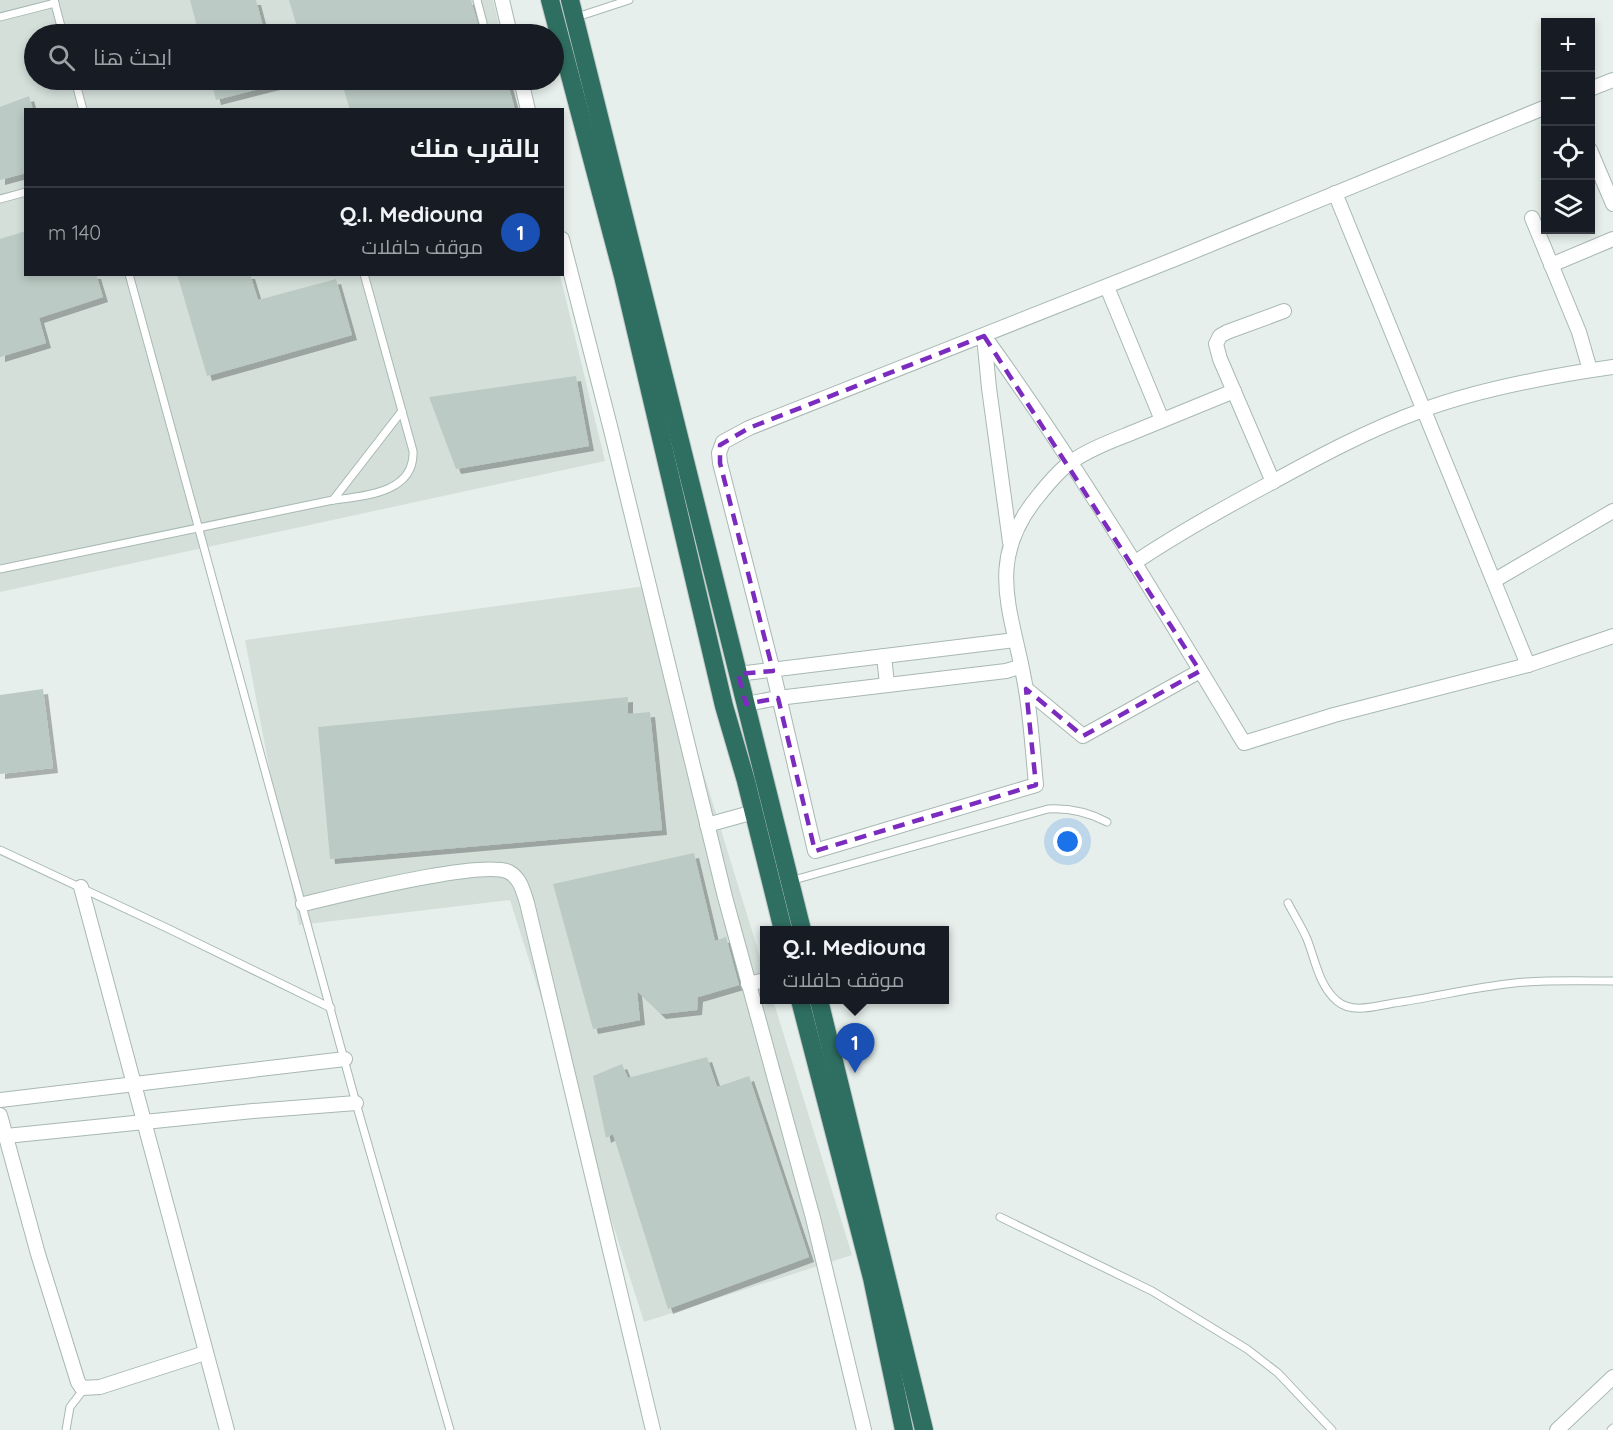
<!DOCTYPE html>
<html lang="ar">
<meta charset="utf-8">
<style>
:root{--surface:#171b24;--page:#20242c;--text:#f1f3f6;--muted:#9ea1a6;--line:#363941;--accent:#f4845f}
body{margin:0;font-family:Quicksand,Cairo,sans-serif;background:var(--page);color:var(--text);direction:rtl}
.controls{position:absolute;right:18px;top:18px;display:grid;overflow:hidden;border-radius:0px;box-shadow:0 3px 9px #0003}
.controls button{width:54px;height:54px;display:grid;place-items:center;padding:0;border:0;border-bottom:2px solid var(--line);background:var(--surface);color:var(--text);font:30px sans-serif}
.you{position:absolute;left:1068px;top:842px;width:21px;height:21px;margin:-15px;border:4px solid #fff;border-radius:50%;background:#1a73e8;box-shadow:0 0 0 9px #1a73e833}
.badge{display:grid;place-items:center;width:39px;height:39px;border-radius:50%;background:var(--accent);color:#fff;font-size:20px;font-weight:700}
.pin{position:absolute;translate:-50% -50px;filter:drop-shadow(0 2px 3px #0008)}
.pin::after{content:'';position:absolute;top:32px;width:21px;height:18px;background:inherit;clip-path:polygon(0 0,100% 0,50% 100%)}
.popup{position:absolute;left:760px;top:926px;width:189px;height:78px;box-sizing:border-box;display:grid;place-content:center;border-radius:0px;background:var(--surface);filter:drop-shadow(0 2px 4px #0005);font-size:20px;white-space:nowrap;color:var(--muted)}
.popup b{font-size:22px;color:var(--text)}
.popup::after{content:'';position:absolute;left:50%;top:100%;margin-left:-12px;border:12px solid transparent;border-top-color:var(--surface)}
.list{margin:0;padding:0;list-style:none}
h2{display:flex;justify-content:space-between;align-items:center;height:78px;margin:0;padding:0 24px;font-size:26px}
h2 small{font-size:20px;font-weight:400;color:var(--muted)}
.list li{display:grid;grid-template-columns:39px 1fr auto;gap:18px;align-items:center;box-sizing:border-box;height:90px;padding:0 24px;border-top:2px solid var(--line)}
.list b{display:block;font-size:22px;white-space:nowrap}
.list p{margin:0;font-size:20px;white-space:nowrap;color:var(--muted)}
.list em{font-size:20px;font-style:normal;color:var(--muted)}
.icon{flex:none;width:33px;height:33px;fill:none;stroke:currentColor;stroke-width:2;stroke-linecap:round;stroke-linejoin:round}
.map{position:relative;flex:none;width:1613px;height:1430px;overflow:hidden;direction:ltr}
.search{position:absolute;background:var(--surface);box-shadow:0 3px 9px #0003;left:24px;top:24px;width:540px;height:66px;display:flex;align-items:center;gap:15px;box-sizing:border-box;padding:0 21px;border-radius:33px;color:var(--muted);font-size:22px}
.panel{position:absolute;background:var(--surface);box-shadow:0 3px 9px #0003;left:24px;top:108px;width:540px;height:168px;border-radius:0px;direction:rtl}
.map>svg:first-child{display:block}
.built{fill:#d4dfda}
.building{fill:#bbcac4;filter:url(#shadow)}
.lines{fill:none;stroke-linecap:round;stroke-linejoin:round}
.lane-casing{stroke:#a8b8b2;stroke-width:9}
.street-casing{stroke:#a8b8b2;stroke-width:16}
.highway-casing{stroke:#c2cac8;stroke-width:20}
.lane{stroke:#fff;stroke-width:7}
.street{stroke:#fff;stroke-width:14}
.highway{stroke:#2f6f62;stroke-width:18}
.marked{fill:none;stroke:#7b2cbf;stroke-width:4.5;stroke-dasharray:12 8;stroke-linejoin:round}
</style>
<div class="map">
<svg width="1613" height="1430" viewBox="0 0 1613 1430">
<defs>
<filter id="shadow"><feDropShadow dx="5" dy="5" stdDeviation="0" flood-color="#0004"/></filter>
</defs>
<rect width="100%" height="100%" fill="#e6efeb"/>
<g class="built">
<polygon points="0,0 493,0 501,34 34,34 34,80 512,80 519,109 26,110 26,274 560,275 605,461 0,592"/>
<polygon points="646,586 765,973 765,1000 773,1000 852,1255 644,1322 510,900 299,925 245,640"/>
</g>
<g class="building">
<polygon points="190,0 256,0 265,34 199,34"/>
<polygon points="289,0 471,0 478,24 482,34 299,34"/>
<polygon points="211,80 278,80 279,84 216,100"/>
<polygon points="341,80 507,80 515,110 350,110"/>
<polygon points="29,96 33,110 26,110 26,173 0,180 0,107"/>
<polygon points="26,231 26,274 96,274 103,297 39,318 46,343 0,357 0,239"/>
<polygon points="177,274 250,274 258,300 336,279 352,335 207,376"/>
<polygon points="576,376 589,446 456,469 429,397"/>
<polygon points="43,689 53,768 0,774 0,695"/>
<polygon points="628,697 628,714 650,712 662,830 330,859 318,727"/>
<polygon points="694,853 715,941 726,937 739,985 698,997 697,1010 661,1014 637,991 640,1020 593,1029 553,884"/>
<polygon points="707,1057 717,1087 749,1076 809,1257 668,1309 613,1134 606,1138 593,1076 622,1064 628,1078"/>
</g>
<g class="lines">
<g class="lane-casing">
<g id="lane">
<polyline points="54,0 63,34"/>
<polyline points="477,0 483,23"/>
<polyline points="0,17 55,3"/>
<polyline points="577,17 629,0"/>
<polyline points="75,80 83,110"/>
<polyline points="0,199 26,192"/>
<polyline points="129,274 356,1103 450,1430"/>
<polyline points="333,500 402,411"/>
<path d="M0,569l333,-69c31,-4 82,-7 80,-49l-49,-177"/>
<polyline points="0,850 169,929 331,1008"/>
<path d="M790,881l258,-72c21,-1 40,3 59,13"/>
<path d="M1288,903c6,12 14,24 19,36 8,20 12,47 30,62 15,13 39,5 57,2 44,-6 87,-18 132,-21 29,-2 58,-1 87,-1"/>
<polyline points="1000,1217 1152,1291 1247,1349 1278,1373 1332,1430"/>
<polyline points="66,1430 70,1407 84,1389"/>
<polyline points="1611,1430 1613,1428"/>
</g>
</g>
<g class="street-casing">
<g id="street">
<polyline points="502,0 510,34"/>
<polyline points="521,80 528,110"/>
<polyline points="1590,89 1613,80"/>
<polyline points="1590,150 1613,204"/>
<polyline points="1335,193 1528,665"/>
<polyline points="1532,218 1579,332 1590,370"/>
<polyline points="562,239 611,430 725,897 813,1218 864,1430"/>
<polyline points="1551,265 1613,239"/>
<polyline points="1107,287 1162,420"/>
<path d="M1234,391c-35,14 -70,29 -105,43 -20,8 -41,16 -58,28 -12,8 -23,22 -32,33 -57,68 -25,119 -13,195 5,31 7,63 10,95l-221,66 -42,-180 -53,-208 -1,-10 4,-11 26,-14 426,-169 371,-152"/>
<polyline points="1273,482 1220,359 1216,344 1220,336 1227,332 1284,311"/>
<path d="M1010,542l-21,-154 -5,-52c94,130 177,269 260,407l90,-28 194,-50 85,-29"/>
<path d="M1134,563c43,-29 88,-54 133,-78 51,-28 101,-55 156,-75 60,-22 127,-34 190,-43"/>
<polyline points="1495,580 1613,511"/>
<polyline points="884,656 887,684"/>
<polyline points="738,674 1015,640"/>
<polyline points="1026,689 1083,736 1200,671"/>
<polyline points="746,704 778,698 1006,671 1016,668 1021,664"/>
<polyline points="707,825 754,812"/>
<polyline points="81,887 227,1430"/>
<path d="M303,904c35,-8 180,-45 206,-32 12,7 14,19 18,31l126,527"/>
<polyline points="748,984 765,980"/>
<polyline points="0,1100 345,1059"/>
<polyline points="0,1115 38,1254 78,1382 82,1388 100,1387 205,1353"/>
<polyline points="6,1136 253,1111 356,1103"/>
<polyline points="1557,1430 1613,1377"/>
</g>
</g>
<g class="highway-casing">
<g id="highway">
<polyline points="550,0 623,276 724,706 746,781 783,930"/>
<polyline points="570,0 802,930"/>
<polyline points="800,1000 872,1278 904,1430"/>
<polyline points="819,1000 924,1430"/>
</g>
</g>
<use href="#lane" class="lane"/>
<use href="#street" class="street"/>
<use href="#highway" class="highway"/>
</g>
<path class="marked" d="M984,336l216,335 -117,65 -57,-47 10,96 -221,66 -37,-153 -32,6 -8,-30 35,-3 -53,-208v-18l29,-17z"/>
</svg>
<div class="controls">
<button>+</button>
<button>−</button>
<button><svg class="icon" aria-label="locate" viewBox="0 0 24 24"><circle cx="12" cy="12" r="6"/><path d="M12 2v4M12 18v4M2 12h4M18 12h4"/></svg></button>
<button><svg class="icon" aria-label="layers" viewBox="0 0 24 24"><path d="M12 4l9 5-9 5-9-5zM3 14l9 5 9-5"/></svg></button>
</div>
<div class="you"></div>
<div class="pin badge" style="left:855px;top:1073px;background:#1a4fb4">1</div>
<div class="popup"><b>Q.I. Mediouna</b>موقف حافلات</div>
<div class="search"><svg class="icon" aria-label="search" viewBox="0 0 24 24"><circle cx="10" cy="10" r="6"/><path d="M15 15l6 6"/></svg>ابحث هنا</div>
<section class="panel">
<h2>بالقرب منك<small></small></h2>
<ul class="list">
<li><span class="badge" style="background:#1a4fb4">1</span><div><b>Q.I. Mediouna</b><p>موقف حافلات</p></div><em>140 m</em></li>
</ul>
</section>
</div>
